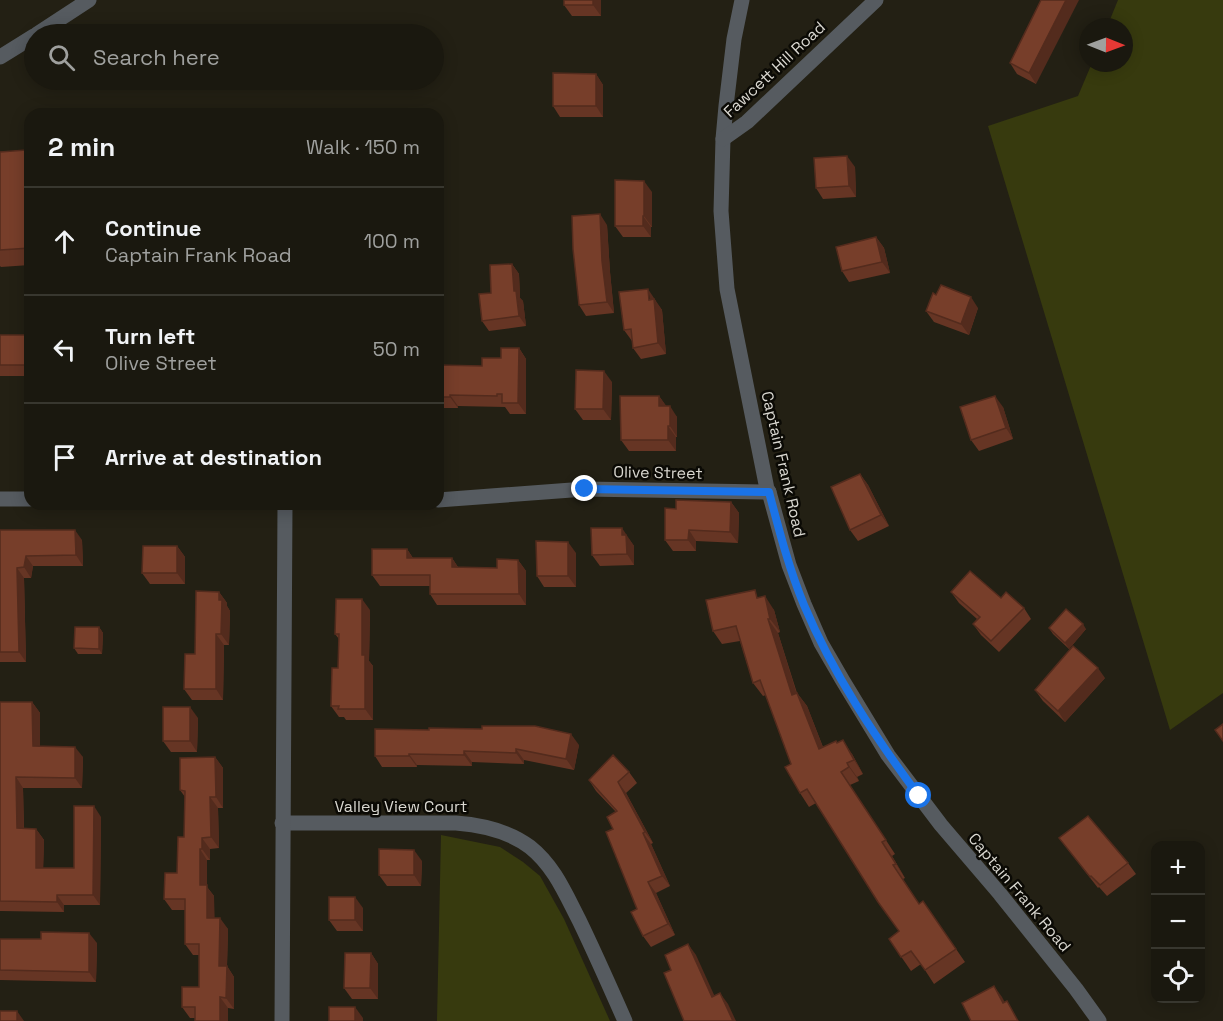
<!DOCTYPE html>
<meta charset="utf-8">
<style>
:root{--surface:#1a180f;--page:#232118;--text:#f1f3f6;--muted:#9fa09e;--line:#38372f}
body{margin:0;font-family:"Space Grotesk",sans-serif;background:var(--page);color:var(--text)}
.controls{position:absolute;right:18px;bottom:18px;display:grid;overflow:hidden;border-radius:12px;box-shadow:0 3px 15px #0003}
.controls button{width:54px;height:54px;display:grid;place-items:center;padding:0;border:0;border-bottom:2px solid var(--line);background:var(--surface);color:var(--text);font:30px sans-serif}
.compass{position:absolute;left:1079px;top:18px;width:54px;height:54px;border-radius:50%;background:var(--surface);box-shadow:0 3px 15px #0003;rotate:91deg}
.stop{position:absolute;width:18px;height:18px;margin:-14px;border:4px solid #1a73e8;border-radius:50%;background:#fff}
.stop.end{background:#1a73e8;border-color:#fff;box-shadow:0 2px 6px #0008}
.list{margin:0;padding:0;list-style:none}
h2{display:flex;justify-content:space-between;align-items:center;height:78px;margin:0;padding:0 24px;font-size:26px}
h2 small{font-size:20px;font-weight:400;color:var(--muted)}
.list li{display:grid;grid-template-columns:39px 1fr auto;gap:18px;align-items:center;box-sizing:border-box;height:108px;padding:0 24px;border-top:2px solid var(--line)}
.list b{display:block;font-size:22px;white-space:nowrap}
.list p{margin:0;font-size:20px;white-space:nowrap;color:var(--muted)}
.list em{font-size:20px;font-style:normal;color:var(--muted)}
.icon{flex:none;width:33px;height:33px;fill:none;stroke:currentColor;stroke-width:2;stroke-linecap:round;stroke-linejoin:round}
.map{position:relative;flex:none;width:1223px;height:1021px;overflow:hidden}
.search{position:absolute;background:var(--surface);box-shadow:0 3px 15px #0003;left:24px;top:24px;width:420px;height:66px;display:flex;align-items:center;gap:15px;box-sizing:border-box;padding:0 21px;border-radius:33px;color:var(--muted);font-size:22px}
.panel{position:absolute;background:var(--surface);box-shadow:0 3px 15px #0003;left:24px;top:108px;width:420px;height:402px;border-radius:18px}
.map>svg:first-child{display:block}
.green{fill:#373a0e}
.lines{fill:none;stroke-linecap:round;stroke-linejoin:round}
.minor{stroke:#565b60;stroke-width:15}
.wall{fill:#663524}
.shaded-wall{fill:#532b1d}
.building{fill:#773e2a;stroke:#532b1d;stroke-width:1.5}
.route{stroke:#1a73e8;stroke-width:8}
.labels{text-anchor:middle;stroke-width:5;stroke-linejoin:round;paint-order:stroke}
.street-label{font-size:16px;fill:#dad8d1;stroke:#0b0a05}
</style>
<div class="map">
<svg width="1223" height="1021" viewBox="0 0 1223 1021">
<rect width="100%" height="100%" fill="#232014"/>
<g class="green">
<polygon points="1118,0 1223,0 1223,693 1170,730 988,126 1078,96 1092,63 1124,63 1124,27 1107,27"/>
<polygon points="441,835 500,847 523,862 540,876 564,919 610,1021 437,1021"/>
</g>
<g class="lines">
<g class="minor">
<polyline points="742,0 734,39 726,106 723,139 721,211 727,289 767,489 769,492 789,565 804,604 821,643 843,681 888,755 941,825 1000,894 1076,989 1099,1021"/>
<polyline points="37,34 89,0"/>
<polyline points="0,57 34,36"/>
<polyline points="723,139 747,122 876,0"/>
<polyline points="0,499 30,499"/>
<polyline points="438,500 585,489 769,492"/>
<path d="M282,823h174c26,2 53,8 74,24 24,19 35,46 49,73 16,33 31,67 46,101"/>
<polyline points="282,1021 285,504"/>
</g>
</g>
<g class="wall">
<polygon points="601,0 601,16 572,16 564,5"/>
<polygon points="1041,0 1036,84 1017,74 1010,63"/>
<polygon points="596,74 603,85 603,117 560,117 553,106"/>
<polygon points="26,150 30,156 30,265 1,267 0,266 0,152"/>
<polygon points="855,167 856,197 823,199 816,188"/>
<polygon points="652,192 652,227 651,227 651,237 623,237 615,226"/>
<polygon points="607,225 610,272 614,313 586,316 579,305"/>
<polygon points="876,237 884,248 890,273 849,282 842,271"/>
<polygon points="512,264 519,274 520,298 523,301 526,326 489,331 482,321 491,293"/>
<polygon points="656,300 656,302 662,310 666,354 641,359 633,348 632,341 624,330"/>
<polygon points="978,308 969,335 934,322 926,311"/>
<rect x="0" y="335" width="30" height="41"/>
<polygon points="519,348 526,359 526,414 510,414 505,407 458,406 458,408 439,408 439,413 438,413 438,365 482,366 501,358"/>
<polygon points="612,382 611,420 583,420 575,409"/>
<polygon points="659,396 666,406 677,417 677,437 676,437 676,451 629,451 621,440"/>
<polygon points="1003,407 1013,439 979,451 971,440"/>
<polygon points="860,474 868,485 889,526 858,541 850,530"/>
<polygon points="731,502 739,513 738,543 696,541 696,551 673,551 665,540 676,509"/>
<polygon points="0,530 82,540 83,566 33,566 31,578 24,578 26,662 0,662"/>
<polygon points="629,539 634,546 634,565 600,566 592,555"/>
<polygon points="177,546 185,557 185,584 150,584 142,573"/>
<polygon points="407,549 413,558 452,558 458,567 497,568 518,560 526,571 526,605 437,605 430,594 430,586 380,586 372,575"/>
<polygon points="576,553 576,587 544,587 537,576"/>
<polygon points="219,592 227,603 227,606 230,611 229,645 224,645 223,700 192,700 184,689 195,654"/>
<polygon points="951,592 1001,598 1024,608 1031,619 999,652 981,635 973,624 977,619 959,603"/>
<polygon points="760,597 774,610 780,632 778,633 797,693 807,706 823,747 837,743 852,754 863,774 857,777 859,781 850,785 895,854 892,856 905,878 903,879 919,904 923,901 965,962 934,984 921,964 911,971 889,939 899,931 816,803 809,807 800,793 791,764 766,695 763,696 753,683 740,641 722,644 713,631"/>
<polygon points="370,610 369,661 373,666 373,720 346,720 344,717 339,717 331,706 338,668 339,639 335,634"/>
<polygon points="99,627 103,633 102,654 78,654 74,648"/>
<polygon points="1049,628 1086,629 1069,649 1053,634"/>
<polygon points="1105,678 1065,722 1043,701 1035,690"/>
<polygon points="0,702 32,702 40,713 40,746 83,757 82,788 23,788 24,828 36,829 44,840 43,868 74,868 101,817 100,905 64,905 64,912 0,911"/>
<polygon points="198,718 197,752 171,752 163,741"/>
<polygon points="579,745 574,770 524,760 524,764 472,762 472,766 417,765 417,767 382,767 375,756"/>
<polygon points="215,757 223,768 223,808 218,808 219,848 210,849 210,860 207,860 207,887 214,896 214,918 228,929 227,966 234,977 234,1009 228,1008 228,1021 195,1021 195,1018 190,1018 182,1007 199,987 199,955 193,955 185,944 185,910 172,910 164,899 177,873 184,837 185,797 180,790"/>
<polygon points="629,772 637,783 626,793 653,843 651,844 670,886 656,893 675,935 651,947 643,936 637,909 613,829 616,812 596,791 589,780"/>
<polygon points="1059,838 1128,863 1136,874 1107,896 1099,887 1098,888"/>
<polygon points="422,861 421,886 387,886 379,875"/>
<polygon points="363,908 363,931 337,931 329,920"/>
<polygon points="0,939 41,939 97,943 96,982 0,980"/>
<polygon points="371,953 378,964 378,999 352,999 344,988"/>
</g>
<g class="shaded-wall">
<polygon points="593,0 601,0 601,16 593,5"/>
<polygon points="1066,0 1079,0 1036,84 1029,73"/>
<polygon points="596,74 603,85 603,117 596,106"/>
<polygon points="26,150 30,156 30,191"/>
<polygon points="847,156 855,167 856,197 849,186"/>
<polygon points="644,181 652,192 652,227 644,216"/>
<polygon points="600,214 607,225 610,272 614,313 607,302 602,261"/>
<polygon points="643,216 651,227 651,237 643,226"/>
<polygon points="876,237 884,248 890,273 882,262"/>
<polygon points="512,264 519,274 520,298 523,301 526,326 519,316 514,291"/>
<polygon points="648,289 662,310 666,354 658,343"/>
<polygon points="971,297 978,308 969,335 961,324"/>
<polygon points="519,348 526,359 526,414 518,403"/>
<polygon points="604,371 612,382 611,420 603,409"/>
<polygon points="450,395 458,406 458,408 450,397"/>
<polygon points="659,396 667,407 659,406"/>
<polygon points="995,396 1003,407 1013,439 1006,428"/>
<polygon points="670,406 677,417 677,437 670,426"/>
<polygon points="668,426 676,437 676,451 668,440"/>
<polygon points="860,474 868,485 889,526 881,515"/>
<polygon points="731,502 739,513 738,543 730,532"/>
<polygon points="622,528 634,546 634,565 627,554 622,535"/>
<polygon points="75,530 82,540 83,566 76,555"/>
<polygon points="689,530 696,541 696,551 688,540"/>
<polygon points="568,542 576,553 576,587 568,576"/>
<polygon points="177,546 185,557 185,584 177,573"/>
<polygon points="407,549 414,560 407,558"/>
<polygon points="26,556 33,566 31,578 24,567"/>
<polygon points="452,558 459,569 452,567"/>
<polygon points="518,560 526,571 526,605 519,594"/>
<polygon points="17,568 24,578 26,662 19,652"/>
<polygon points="219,592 227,603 227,606 230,611 229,645 221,634"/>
<polygon points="765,596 774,610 780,632 770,619"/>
<polygon points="362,599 370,610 369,661 373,666 373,720 365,709 362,655"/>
<polygon points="768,619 778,633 801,708 792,695"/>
<polygon points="1083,624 1086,629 1069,649 1065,643"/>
<polygon points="99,627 103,633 102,654 99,649"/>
<polygon points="216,634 224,645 223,700 216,689"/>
<polygon points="1098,668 1105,678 1065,722 1058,711"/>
<polygon points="797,693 807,706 829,763 819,749"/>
<polygon points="32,702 40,713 40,756 33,746"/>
<polygon points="190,707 198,718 197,752 190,741"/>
<polygon points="571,734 579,745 574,770 566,759"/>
<polygon points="843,740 852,754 863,774 854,760"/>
<polygon points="75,747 83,757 82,788 75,778"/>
<polygon points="516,749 524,760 524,764 516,753"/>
<polygon points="464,751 472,762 472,766 464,755"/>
<polygon points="409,754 417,765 417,767 409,756"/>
<polygon points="215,757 223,768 223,808 216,797"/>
<polygon points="847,763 857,777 859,781 849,767"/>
<polygon points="16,777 23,788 24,838 17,828"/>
<polygon points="618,782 626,793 653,843 645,832"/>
<polygon points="210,797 218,808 219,848 211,837"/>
<polygon points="94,806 101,817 100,905 93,895"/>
<polygon points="36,829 44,840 43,878 36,868"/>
<polygon points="643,833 651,844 670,886 662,876"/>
<polygon points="202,838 210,849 210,860 202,849"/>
<polygon points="882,842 892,856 905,878 896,864"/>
<polygon points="200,849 207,860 207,887 214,896 215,929 207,918 200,885"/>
<polygon points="414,850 422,861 421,886 414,875"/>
<polygon points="648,882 656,893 675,935 668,924"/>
<polygon points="57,895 64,905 64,912 57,902"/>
<polygon points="355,897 363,908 363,931 355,920"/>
<polygon points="220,918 228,929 227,966 234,977 234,1009 226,998 219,966"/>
<polygon points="89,933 97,943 96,982 89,972"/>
<polygon points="688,944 696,955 720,1008 712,997"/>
<polygon points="371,953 378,964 378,999 370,988"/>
<polygon points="994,986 1002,997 1011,1014 1003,1003"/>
<polygon points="720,993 728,1004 736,1021 733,1021"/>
<polygon points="220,997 228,1008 228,1021 220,1021"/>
<polygon points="355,1007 363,1018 363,1021 355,1021"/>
<polygon points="17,1011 24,1021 17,1021"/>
</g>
<g class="building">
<rect x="564" y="0" width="29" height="5"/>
<polygon points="1041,0 1066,0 1029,73 1010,63"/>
<polygon points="553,73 596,74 596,106 553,106"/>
<polygon points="26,150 30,191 30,248 0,250 0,152"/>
<polygon points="847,156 849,186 816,188 814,158"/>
<polygon points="615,180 644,181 644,216 643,216 643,226 615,226"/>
<polygon points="600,214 602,261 607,302 579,305 573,249 572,216"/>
<polygon points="876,237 882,262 842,271 836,247"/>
<polygon points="512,264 514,291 516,291 519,316 482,321 479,294 491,293 490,265"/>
<polygon points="941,285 971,297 961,324 926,311 933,293 936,295"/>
<polygon points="648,289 649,300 654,299 658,343 633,348 631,329 624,330 619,292"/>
<rect x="0" y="335" width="30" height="30"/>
<polygon points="501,348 519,348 518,403 502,403 502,394 497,394 497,396 450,395 450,397 438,397 438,365 482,366 482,358 501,358"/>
<polygon points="576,370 604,371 603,409 575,409"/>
<polygon points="620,396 659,396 659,406 670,406 670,426 668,426 668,440 621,440"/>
<polygon points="995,396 1006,428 971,440 960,407"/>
<polygon points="860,474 881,515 850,530 831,487"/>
<polygon points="676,500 731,502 730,532 689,530 688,540 665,540 665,508 676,509"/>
<polygon points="591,528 622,528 622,535 626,535 627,554 592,555"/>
<polygon points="0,530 75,530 76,555 26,556 24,567 17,568 19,652 0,652"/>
<polygon points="536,541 568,542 568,576 537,576"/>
<polygon points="143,546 177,546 177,573 142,573"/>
<polygon points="372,549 407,549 407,558 452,558 452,567 497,568 497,559 518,560 519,594 430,594 430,575 372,575"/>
<polygon points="970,571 1001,598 1006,592 1024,608 991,641 973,624 980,617 951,592"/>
<polygon points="755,590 757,598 765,596 770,619 768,619 792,695 797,693 819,749 836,741 837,743 843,740 854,760 847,763 849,767 841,772 886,840 882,842 896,864 893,865 919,904 923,901 956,949 925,970 911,951 901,957 889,939 899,931 878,902 807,789 800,793 785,767 791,764 760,680 753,683 736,626 713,631 706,600"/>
<polygon points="196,591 219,592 219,600 222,600 221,634 216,634 216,689 184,689 185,654 195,654"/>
<polygon points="336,599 362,599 362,655 365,655 365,709 338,709 339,706 331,706 332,668 338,668 339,634 335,634"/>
<polygon points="1066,609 1083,624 1065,643 1049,628"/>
<polygon points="75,627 99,627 99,649 74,648"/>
<polygon points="1073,646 1098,668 1058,711 1035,690"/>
<polygon points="0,702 32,702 33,746 75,747 75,778 16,777 17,828 36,829 36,868 74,868 74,806 94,806 93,895 57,895 57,902 0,901"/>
<rect x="163" y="707" width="27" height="34"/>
<polygon points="1223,724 1223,741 1215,730"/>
<polygon points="482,726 535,726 571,734 566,759 516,749 516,753 464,751 464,755 409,754 409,756 375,756 375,729 429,730 429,728 482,729"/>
<polygon points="613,755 629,772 618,782 645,832 643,833 662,876 648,882 668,924 643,936 631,912 637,909 606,832 613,829 607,817 617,811 589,780"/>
<polygon points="215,757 216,797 210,797 211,837 202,838 202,849 200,849 200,885 207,885 207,918 220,918 219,966 227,966 226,998 220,997 220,1021 195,1021 195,1007 182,1007 182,987 199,987 199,944 185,944 185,899 164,899 165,873 177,873 178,837 184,837 185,791 180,790 180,758"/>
<polygon points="1088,816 1128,863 1100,885 1091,876 1090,877 1059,838"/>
<polygon points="379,849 414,850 414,875 379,875"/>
<rect x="329" y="897" width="26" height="23"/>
<polygon points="41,932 89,933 89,972 0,970 0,939 41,939"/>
<polygon points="688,944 712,997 720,993 733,1021 684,1021 664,973 671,970 665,955"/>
<polygon points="345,953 371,953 370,988 344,988"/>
<polygon points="994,986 1003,1003 1007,1001 1018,1021 971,1021 962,1003"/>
<rect x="329" y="1007" width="26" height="14"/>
<rect x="0" y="1011" width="17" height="10"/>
</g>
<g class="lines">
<path class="route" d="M585,489l184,3c10,38 20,77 35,113 29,69 71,132 115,191"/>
</g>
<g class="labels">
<g class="street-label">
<text transform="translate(774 69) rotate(-43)" y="6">Fawcett Hill Road</text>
<text transform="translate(784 464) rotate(77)" y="6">Captain Frank Road</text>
<text transform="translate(658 472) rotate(1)" y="6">Olive Street</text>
<text x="401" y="812">Valley View Court</text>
<text transform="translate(1020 892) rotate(50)" y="6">Captain Frank Road</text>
</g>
</g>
</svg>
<div class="controls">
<button>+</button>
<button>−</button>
<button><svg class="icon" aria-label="locate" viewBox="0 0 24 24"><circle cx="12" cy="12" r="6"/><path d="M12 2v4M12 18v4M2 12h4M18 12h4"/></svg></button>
</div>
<svg class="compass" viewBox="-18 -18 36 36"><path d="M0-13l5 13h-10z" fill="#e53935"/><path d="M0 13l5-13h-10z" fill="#9fa09e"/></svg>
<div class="stop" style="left:919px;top:796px"></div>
<div class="stop end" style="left:585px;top:489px"></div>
<div class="search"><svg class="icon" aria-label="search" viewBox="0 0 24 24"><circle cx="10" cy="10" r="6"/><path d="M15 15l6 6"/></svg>Search here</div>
<section class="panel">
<h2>2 min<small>Walk · 150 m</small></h2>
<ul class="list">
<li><svg class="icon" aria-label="ahead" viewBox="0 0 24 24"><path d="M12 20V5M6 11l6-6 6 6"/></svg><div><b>Continue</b><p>Captain Frank Road</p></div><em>100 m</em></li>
<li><svg class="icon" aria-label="left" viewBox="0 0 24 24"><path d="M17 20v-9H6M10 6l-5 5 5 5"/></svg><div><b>Turn left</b><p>Olive Street</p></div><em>50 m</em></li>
<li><svg class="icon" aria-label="arrive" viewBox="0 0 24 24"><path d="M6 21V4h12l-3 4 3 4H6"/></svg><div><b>Arrive at destination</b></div></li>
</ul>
</section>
</div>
